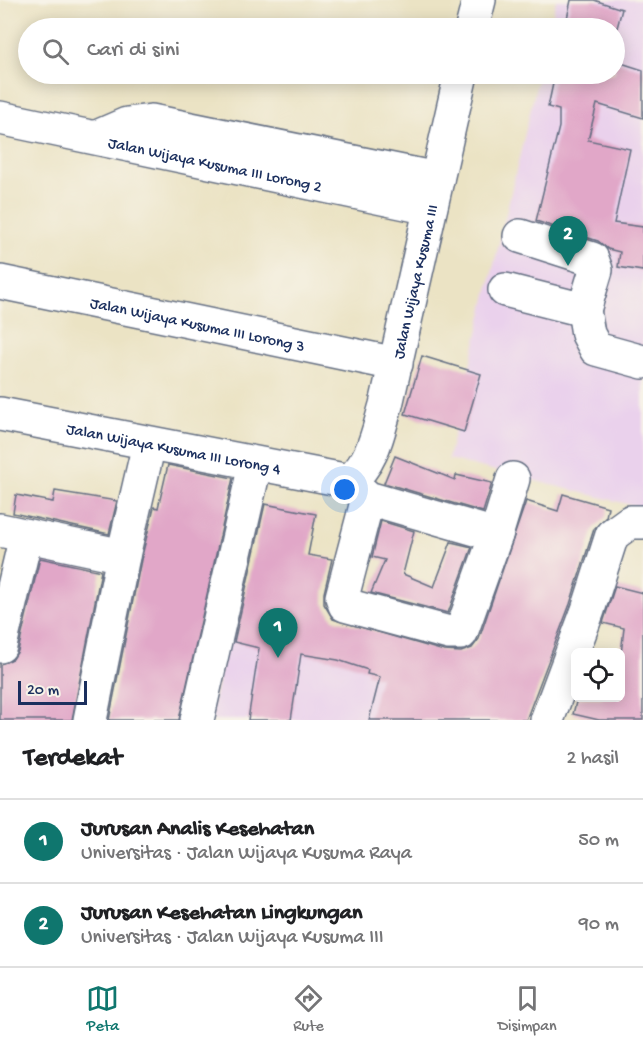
<!DOCTYPE html>
<html lang="id">
<meta charset="utf-8">
<style>
:root{--surface:#fff;--page:#f2f2f2;--text:#202124;--muted:#757577;--line:#e0e0e0;--accent:#0f766e}
body{margin:0;font-family:"Gochi Hand",sans-serif;background:var(--page);color:var(--text)}
.controls{position:absolute;right:18px;bottom:18px;display:grid;overflow:hidden;border-radius:9px;box-shadow:0 3px 15px #0003}
.controls button{width:54px;height:54px;display:grid;place-items:center;padding:0;border:0;border-bottom:2px solid var(--line);background:var(--surface);color:var(--text);font:30px sans-serif}
.scale{position:absolute;left:18px;bottom:15px;width:69px;box-sizing:border-box;padding-left:6px;border:3px solid #1b2f5e;border-top:0;font-size:16px;line-height:21px;white-space:nowrap;color:#1b2f5e;-webkit-text-stroke:4px #f7f3e8;paint-order:stroke}
.you{position:absolute;left:345px;top:490px;width:21px;height:21px;margin:-15px;border:4px solid #fff;border-radius:50%;background:#1a73e8;box-shadow:0 0 0 9px #1a73e833}
.badge{display:grid;place-items:center;width:39px;height:39px;border-radius:50%;background:var(--accent);color:#fff;font-size:20px;font-weight:700}
.pin{position:absolute;translate:-50% -50px;filter:drop-shadow(0 2px 3px #0008)}
.pin::after{content:'';position:absolute;top:32px;width:21px;height:18px;background:inherit;clip-path:polygon(0 0,100% 0,50% 100%)}
.list{margin:0;padding:0;list-style:none}
h2{display:flex;justify-content:space-between;align-items:center;height:78px;margin:0;padding:0 24px;font-size:26px}
h2 small{font-size:20px;font-weight:400;color:var(--muted)}
.list li{display:grid;grid-template-columns:39px 1fr auto;gap:18px;align-items:center;box-sizing:border-box;height:84px;padding:0 24px;border-top:2px solid var(--line)}
.list b{display:block;font-size:22px;white-space:nowrap}
.list p{margin:0;font-size:20px;white-space:nowrap;color:var(--muted)}
.list em{font-size:20px;font-style:normal;color:var(--muted)}
.icon{flex:none;width:33px;height:33px;fill:none;stroke:currentColor;stroke-width:2;stroke-linecap:round;stroke-linejoin:round}
.map{position:relative;flex:none;width:643px;height:720px;overflow:hidden}
.search{position:absolute;background:var(--surface);box-shadow:0 3px 15px #0003;left:18px;right:18px;top:18px;height:66px;display:flex;align-items:center;gap:15px;box-sizing:border-box;padding:0 21px;border-radius:33px;color:var(--muted);font-size:22px}
.sheet{height:246px;background:var(--surface)}
nav{display:flex;justify-content:space-around;align-items:center;box-sizing:border-box;height:84px;border-top:2px solid var(--line);background:var(--surface);font-size:16px;color:var(--muted)}
nav a{display:grid;justify-items:center;gap:3px}
nav .on{color:var(--accent)}
.map>svg:first-child{display:block}
.built{fill:#ead1ec}
.building{fill:#e1a7c8}
.lines{fill:none;stroke-linecap:round;stroke-linejoin:round}
.minor-casing{stroke:#646e82;stroke-width:36}
.minor{stroke:#fff;stroke-width:33}
.labels{text-anchor:middle;stroke-width:5;stroke-linejoin:round;paint-order:stroke}
.street-label{font-size:16px;fill:#1b2f5e;stroke:#f7f3e8}
</style>
<div class="map">
<svg width="643" height="720" viewBox="0 0 643 720">
<rect width="100%" height="100%" fill="#f7f3e8"/>
<filter id="ink" filterUnits="userSpaceOnUse"><feTurbulence type="fractalNoise" baseFrequency=".0167" numOctaves="2"/><feDisplacementMap in="SourceGraphic" scale="12" xChannelSelector="R" yChannelSelector="G"/><feConvolveMatrix kernelMatrix="1 2 1 2 8 2 1 2 1" color-interpolation-filters="sRGB"/></filter>
<filter id="wash" filterUnits="userSpaceOnUse"><feTurbulence type="fractalNoise" baseFrequency=".008" numOctaves="4" result="noise"/><feDisplacementMap in="SourceGraphic" scale="24" xChannelSelector="R" yChannelSelector="G"/><feGaussianBlur stdDeviation="1.35" result="paint"/><feColorMatrix in="noise" values="0 0 0 0 0 0 0 0 0 0 0 0 0 0 0 0 0 1.4 0 .05"/><feComposite in="paint" operator="in"/></filter>
<g filter="url(#wash)">
<rect width="100%" height="100%" fill="#ebe3c4"/>
<g class="built">
<polygon points="556,0 643,0 643,508 448,459 539,74 614,74 614,28 550,28"/>
<polygon points="229,635 434,682 424,720 209,720"/>
</g>
<g id="blocks">
<g class="building">
<polygon points="571,0 594,0 622,9 617,28 565,28"/>
<polygon points="615,61 643,70 643,118 597,104 588,140 630,149 614,223 643,227 643,271 618,267 620,252 608,249 598,241 536,221 559,127 559,110 548,107 555,74 615,74"/>
<polygon points="422,356 481,374 464,432 405,414"/>
<polygon points="395,456 455,480 456,475 492,483 483,512 384,483"/>
<polygon points="168,465 233,478 179,720 109,720 141,560 154,507 158,508"/>
<polygon points="55,491 117,501 109,534 13,513 16,495 53,502"/>
<polygon points="563,494 608,507 606,517 594,529 570,604 526,720 369,720 380,677 367,674 368,670 338,660 301,654 291,720 248,720 259,648 234,642 265,504 316,514 308,555 332,559 324,593 324,604 333,619 444,651 461,652 472,648 479,639 526,501 558,511"/>
<polygon points="381,521 414,531 403,574 434,587 451,542 472,547 448,613 371,593 385,560 372,557"/>
<polygon points="40,558 101,571 72,720 0,720 0,664 13,659 18,651"/>
<polygon points="615,586 643,593 643,720 599,720 573,714 577,698 621,698 621,654 624,628 603,623"/>
</g>
</g>
</g>
<g filter="url(#ink)">
<use href="#blocks" fill-opacity="0" stroke="#646e82" stroke-width="1.5"/>
<g class="lines">
<g class="minor-casing">
<g id="minor">
<polyline points="472,28 479,0"/>
<path id="s1" d="M0,118l430,90"/>
<polyline points="97,137 127,124 151,121 437,179"/>
<path id="s2" d="M0,282l396,82"/>
<polyline points="505,290 584,310 596,270 592,259 520,236"/>
<polyline points="584,310 588,334 596,349 643,362"/>
<path id="s3" d="M0,414l349,67"/>
<polyline points="349,481 368,498 496,535 461,633 449,633 345,605 342,597 368,498"/>
<path id="s4" d="M349,481c24,-18 29,-49 37,-76l75,-331"/>
<polyline points="0,530 123,556"/>
<polyline points="496,535 513,479"/>
<polyline points="0,646 26,536"/>
<polyline points="90,720 123,556 149,444"/>
<polyline points="197,720 255,465"/>
<polyline points="547,720 588,610 612,535 630,522 643,522"/>
</g>
</g>
<use href="#minor" class="minor"/>
</g>
</g>
<g class="labels">
<g class="street-label">
<text dy="6" stroke="none"><textPath href="#s1" startOffset="220">Jalan Wijaya Kusuma III Lorong 2</textPath></text>
<text dy="6" stroke="none"><textPath href="#s4" startOffset="213">Jalan Wijaya Kusuma III</textPath></text>
<text dy="6" stroke="none"><textPath href="#s2" startOffset="202">Jalan Wijaya Kusuma III Lorong 3</textPath></text>
<text dy="6" stroke="none"><textPath href="#s3" startOffset="177">Jalan Wijaya Kusuma III Lorong 4</textPath></text>
</g>
</g>
</svg>
<div class="controls">
<button><svg class="icon" aria-label="locate" viewBox="0 0 24 24"><circle cx="12" cy="12" r="6"/><path d="M12 2v4M12 18v4M2 12h4M18 12h4"/></svg></button>
</div>
<div class="scale">20 m</div>
<div class="you"></div>
<div class="pin badge" style="left:278px;top:658px">1</div>
<div class="pin badge" style="left:568px;top:266px">2</div>
<div class="search"><svg class="icon" aria-label="search" viewBox="0 0 24 24"><circle cx="10" cy="10" r="6"/><path d="M15 15l6 6"/></svg>Cari di sini</div>
</div>
<section class="sheet">
<h2>Terdekat<small>2 hasil</small></h2>
<ul class="list">
<li><span class="badge">1</span><div><b>Jurusan Analis Kesehatan</b><p>Universitas · Jalan Wijaya Kusuma Raya</p></div><em>50 m</em></li>
<li><span class="badge">2</span><div><b>Jurusan Kesehatan Lingkungan</b><p>Universitas · Jalan Wijaya Kusuma III</p></div><em>90 m</em></li>
</ul>
</section>
<nav>
<a class="on"><svg class="icon" aria-label="map" viewBox="0 0 24 24"><path d="M3 6l6-2 6 2 6-2v14l-6 2-6-2-6 2zM9 4v14M15 6v14"/></svg>Peta</a>
<a><svg class="icon" aria-label="directions" viewBox="0 0 24 24"><path d="M12 3l9 9-9 9-9-9zM9 14v-3h6M13 9l2 2-2 2"/></svg>Rute</a>
<a><svg class="icon" aria-label="saved" viewBox="0 0 24 24"><path d="M7 4h10v16l-5-4-5 4z"/></svg>Disimpan</a>
</nav>
